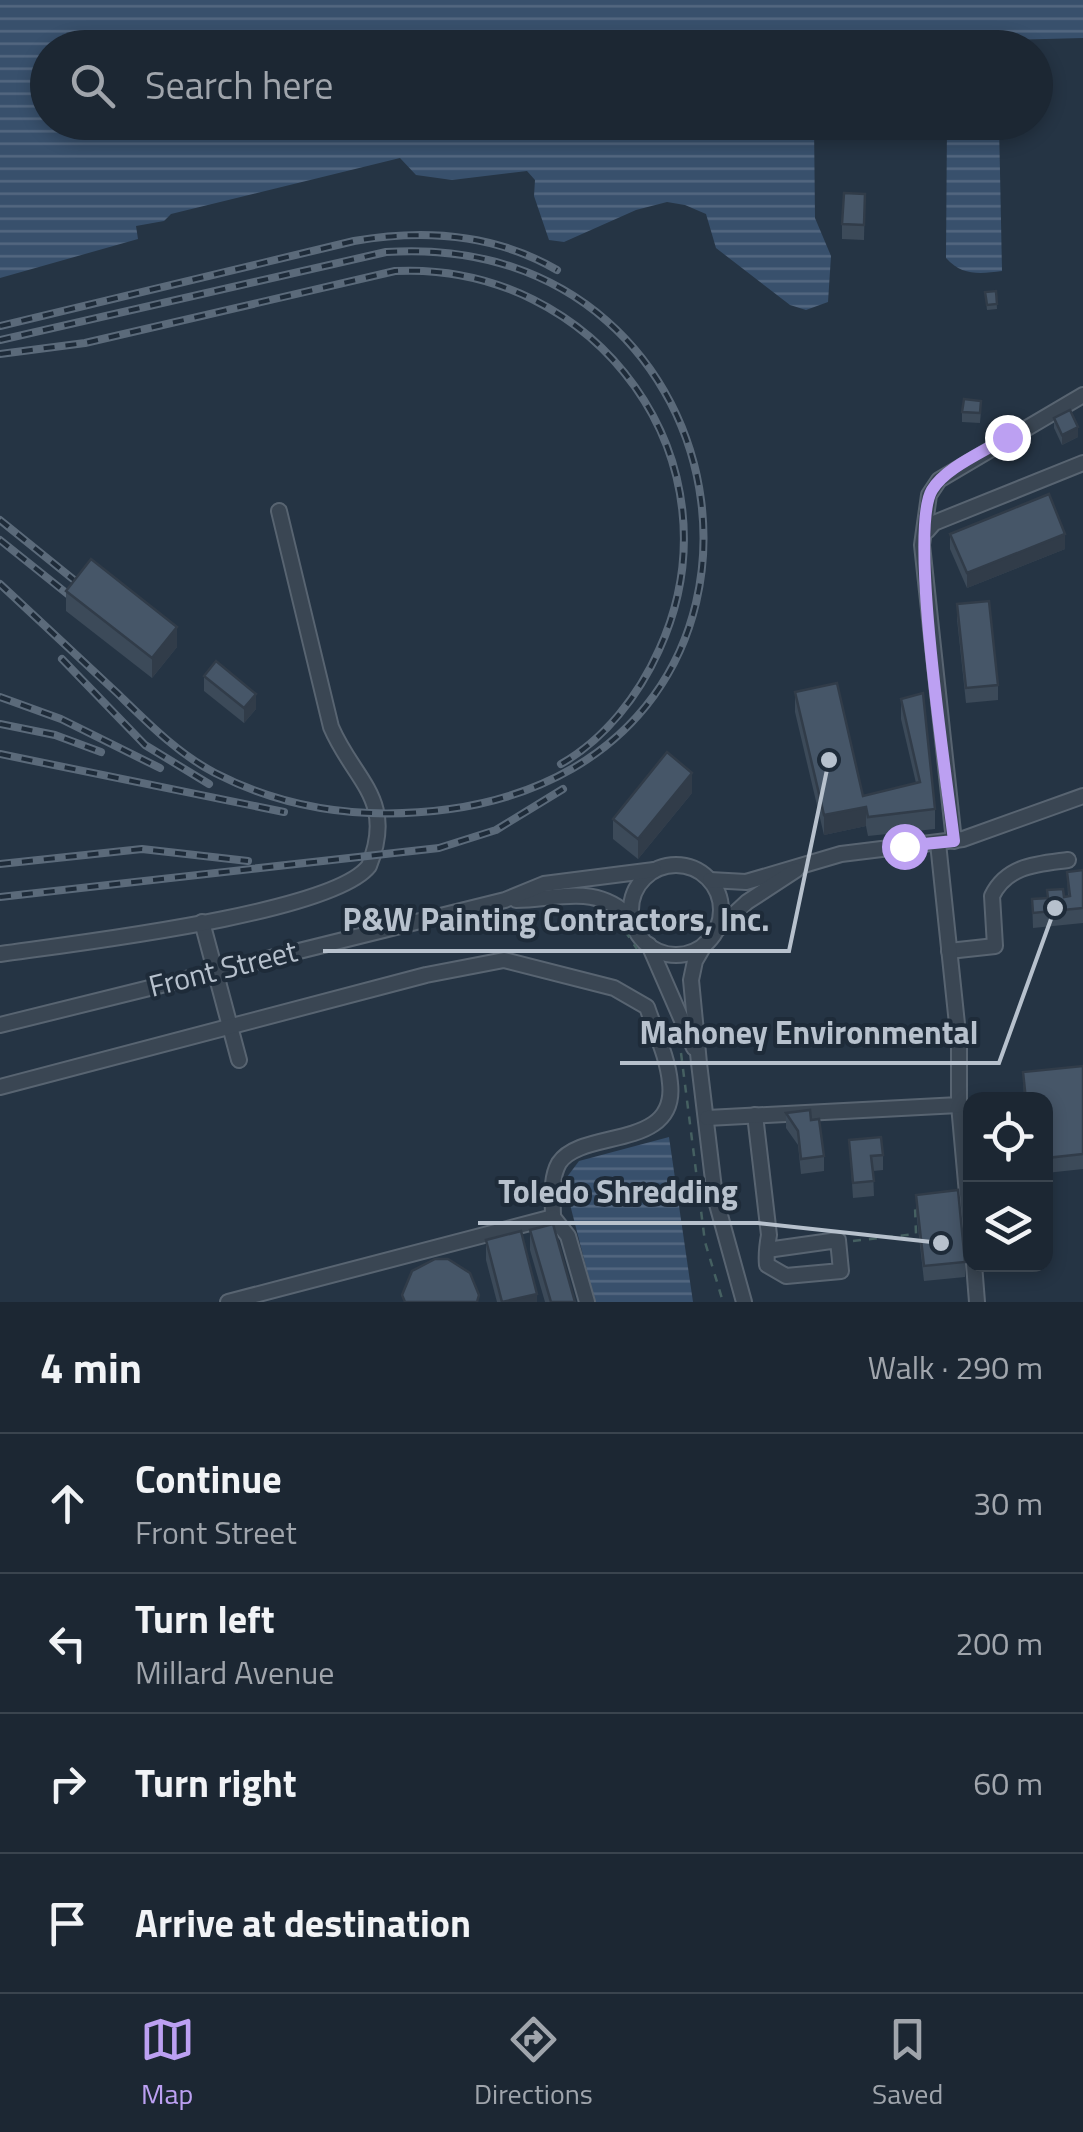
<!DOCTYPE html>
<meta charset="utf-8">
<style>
:root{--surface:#1c2733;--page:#252f3b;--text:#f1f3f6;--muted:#a0a5ac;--line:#3a444e;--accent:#bca0f2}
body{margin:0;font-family:"Titillium Web",sans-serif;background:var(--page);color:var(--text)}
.controls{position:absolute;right:30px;bottom:30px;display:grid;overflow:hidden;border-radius:20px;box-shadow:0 5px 15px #0003}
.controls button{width:90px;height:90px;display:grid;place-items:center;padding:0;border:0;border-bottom:2px solid var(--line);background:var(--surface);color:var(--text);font:50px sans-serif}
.stop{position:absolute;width:30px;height:30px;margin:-22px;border:8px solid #bca0f2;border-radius:50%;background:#fff}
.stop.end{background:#bca0f2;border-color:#fff;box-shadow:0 2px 10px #0008}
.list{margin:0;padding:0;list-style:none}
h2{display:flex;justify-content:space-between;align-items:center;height:130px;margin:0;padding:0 40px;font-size:42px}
h2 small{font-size:32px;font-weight:400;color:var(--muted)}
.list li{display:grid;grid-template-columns:65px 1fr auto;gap:30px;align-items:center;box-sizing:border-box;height:140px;padding:0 40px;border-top:2px solid var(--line)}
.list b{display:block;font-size:38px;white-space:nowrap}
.list p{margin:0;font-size:32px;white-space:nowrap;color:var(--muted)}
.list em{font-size:32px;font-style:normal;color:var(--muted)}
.icon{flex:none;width:55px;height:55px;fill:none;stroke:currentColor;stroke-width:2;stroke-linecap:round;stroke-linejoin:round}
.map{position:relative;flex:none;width:1083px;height:1302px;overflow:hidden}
.search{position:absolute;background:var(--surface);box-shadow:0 5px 15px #0003;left:30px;right:30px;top:30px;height:110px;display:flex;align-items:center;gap:25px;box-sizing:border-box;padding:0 35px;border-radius:55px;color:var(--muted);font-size:38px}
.sheet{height:690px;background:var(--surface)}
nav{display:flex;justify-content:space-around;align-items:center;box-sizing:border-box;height:140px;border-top:2px solid var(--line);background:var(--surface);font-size:28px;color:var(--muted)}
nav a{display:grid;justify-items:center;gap:5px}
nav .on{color:var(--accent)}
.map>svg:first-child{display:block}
.water{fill:url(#water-rules)}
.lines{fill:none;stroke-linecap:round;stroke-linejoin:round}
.minor-casing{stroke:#586471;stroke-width:18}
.path{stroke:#456061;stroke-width:2.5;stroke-dasharray:8 8;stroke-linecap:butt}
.minor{stroke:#3a4653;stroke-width:14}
.rail-casing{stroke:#5b6a7a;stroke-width:8}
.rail{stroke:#1e2b39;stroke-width:4;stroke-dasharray:11;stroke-linecap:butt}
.wall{fill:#3c4a59}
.shaded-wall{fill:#313c49}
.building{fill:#465668;stroke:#313c49;stroke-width:2.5}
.route{stroke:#bca0f2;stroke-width:12}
.labels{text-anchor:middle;stroke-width:8;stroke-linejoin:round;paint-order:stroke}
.street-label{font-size:30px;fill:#b7c1cd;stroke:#1e2b39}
.leader{fill:none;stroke:#b7c1cd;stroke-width:4}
.callout-dot{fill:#b7c1cd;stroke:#1e2b39;stroke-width:4}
.callout-label{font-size:32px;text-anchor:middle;font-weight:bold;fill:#b7c1cd;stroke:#1e2b39;stroke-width:8;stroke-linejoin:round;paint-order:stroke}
</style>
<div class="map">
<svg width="1083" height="1302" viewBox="0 0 1083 1302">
<defs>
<pattern id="water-rules" width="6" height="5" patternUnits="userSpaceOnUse" patternTransform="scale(2.5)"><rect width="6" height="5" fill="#38506c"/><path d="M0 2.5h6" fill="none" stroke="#536780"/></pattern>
</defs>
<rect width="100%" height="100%" fill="#253444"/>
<g class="water">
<polygon points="0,0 1083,0 1083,38 1006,40 1000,48 48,48 48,122 814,123 815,218 831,256 828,302 806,310 790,305 716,248 706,214 685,205 667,202 636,210 564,242 549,240 534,196 535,180 527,171 452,180 416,175 400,158 171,214 164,221 136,226 138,239 0,278"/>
<path d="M947,123h52l3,148c-22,3 -40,5 -56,-13z"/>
<polygon points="669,1137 693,1302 595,1302 564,1181 579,1161"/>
</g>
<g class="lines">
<g class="minor-casing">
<g id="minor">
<polyline points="927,531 934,523 1083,463"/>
<polyline points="954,841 922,545 929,495 939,480 1083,395"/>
<circle cx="676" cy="910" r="45"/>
<polyline points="710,880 746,882 841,854 963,839 1083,796"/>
<path d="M516,900c44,-1 81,-17 116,19"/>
<polyline points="202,922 239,1060"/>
<polyline points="718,929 747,902 796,870"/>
<polyline points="705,944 695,961 691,980 699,1063 715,1197 744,1302"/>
<polyline points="649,945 694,1048"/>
<path d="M949,951l46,-5 -3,-50c15,-31 46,-32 76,-36"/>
<path d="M0,954c69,-10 332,-40 369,-88 27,-67 -15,-85 -38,-139l-52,-216"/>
<polyline points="0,1025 505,900 544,884 654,870"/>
<path d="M0,1087l426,-112 78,-15 110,28 33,19c8,24 21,51 23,76 8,68 -88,45 -111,80 -9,16 -6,37 -6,54l-325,85"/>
<polyline points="959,1105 970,1227"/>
<path d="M755,1115l14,120c-2,11 -3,20 -2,30l19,11 55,-5 -3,-31 -71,10"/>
<polyline points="707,1118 959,1105 959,1043 938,843"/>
<polyline points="553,1217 568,1236 587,1302"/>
<polyline points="974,1264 977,1302"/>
</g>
</g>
<g class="path">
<polyline points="465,931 538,912"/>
<polyline points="625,931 637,949"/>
<polyline points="681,1053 705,1242 723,1302"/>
<polyline points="853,1241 916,1234 915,1207"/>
</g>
<use href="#minor" class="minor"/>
<g class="rail-casing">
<g id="rail">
<path d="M0,326l354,-85c69,-12 141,-7 203,29"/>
<path d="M0,340l386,-88c372,-25 447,503 64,557 -81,11 -161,2 -235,-36 -38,-20 -68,-51 -99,-81 -39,-36 -77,-72 -116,-108"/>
<path d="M0,354l85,-11 310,-72c201,-10 350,191 264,379 -20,45 -54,89 -98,114"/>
<polyline points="0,520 84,588"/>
<polyline points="0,540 75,600"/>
<polyline points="62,659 145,745 209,784"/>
<polyline points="0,697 61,719 160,768"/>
<polyline points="0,724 55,735 101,752"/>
<polyline points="0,754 284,812"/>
<polyline points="0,864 142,849 248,861"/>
<polyline points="0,897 439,848 496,830 563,789"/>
</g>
</g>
<use href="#rail" class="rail"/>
</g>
<g class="wall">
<polygon points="865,194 864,240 842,239 842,224"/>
<polygon points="996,291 997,309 987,310 985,292"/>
<polygon points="981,411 980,423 962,422 962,412"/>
<polygon points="1054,418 1078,437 1062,445 1054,428"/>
<polygon points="950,534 1065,549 967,588 950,549"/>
<polygon points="66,591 177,647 152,678 66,611"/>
<polygon points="957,604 998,685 998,700 966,703 957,619"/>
<polygon points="204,676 256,709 244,723 204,691"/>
<polygon points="795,692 863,796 916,783 901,719 901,699 935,809 935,829 868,836 866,826 824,835 795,712"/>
<polygon points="692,793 638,859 613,839 613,819"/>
<polygon points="1083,870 1083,923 1033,928 1032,899 1047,898 1047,890 1064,897 1068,896 1067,872"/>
<polygon points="1083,1066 1083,1169 1046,1173 1046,1100 1024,1100 1023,1072"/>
<polygon points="786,1113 811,1120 824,1156 824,1171 801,1174 798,1145 786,1128"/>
<polygon points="849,1140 883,1155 883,1170 873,1171 874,1196 853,1198"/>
<polygon points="916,1195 965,1262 965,1277 924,1281 916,1210"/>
<polygon points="530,1230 575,1302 545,1302 530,1250"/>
<polygon points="486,1240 537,1302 497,1302 486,1260"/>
</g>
<g class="shaded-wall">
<polygon points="1078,427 1078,437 1062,445 1062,435"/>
<polygon points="1065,534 1065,549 967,588 967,573"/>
<polygon points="177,627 177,647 152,678 152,658"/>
<polygon points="256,694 256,709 244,723 244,708"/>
<polygon points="692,773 692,793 638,859 638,839"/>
<polygon points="866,807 866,826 824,835 824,815"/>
<polygon points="537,1294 537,1302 504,1302"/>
</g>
<g class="building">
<polygon points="844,193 865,194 864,225 842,224"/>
<polygon points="996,291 997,304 987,305 985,292"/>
<polygon points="964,399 981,401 980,413 962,412"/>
<polygon points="1070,410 1078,427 1062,435 1054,418"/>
<polygon points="1049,494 1065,534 967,573 950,534"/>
<polygon points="91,559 177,627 152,658 66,591"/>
<polygon points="989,601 998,685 966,688 957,604"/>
<polygon points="216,661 256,694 244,708 204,676"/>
<polygon points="837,683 863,796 920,782 901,699 923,693 935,809 868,817 866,807 824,815 795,692"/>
<polygon points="667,752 692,773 638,839 613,819"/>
<polygon points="1083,870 1083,908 1033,913 1032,899 1048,898 1047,890 1063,889 1064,897 1070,896 1067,872"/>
<polygon points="1083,1066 1083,1154 1046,1158 1046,1100 1026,1100 1023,1072"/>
<polygon points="810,1110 811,1120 819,1119 824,1156 801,1159 798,1131 786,1113"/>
<polygon points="881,1137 883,1155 871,1156 874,1181 853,1183 849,1140"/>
<polygon points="958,1190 965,1262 924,1266 916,1195"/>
<polygon points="553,1224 575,1302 551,1302 530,1230"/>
<polygon points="521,1231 537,1294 502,1302 486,1240"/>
<polygon points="435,1259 448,1259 470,1273 479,1295 477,1302 405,1302 402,1295 412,1271"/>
</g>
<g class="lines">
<path class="route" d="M904,846l50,-5c-7,-61 -46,-311 -22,-351 14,-23 52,-38 75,-53"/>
</g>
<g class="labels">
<g class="street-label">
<text transform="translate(223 969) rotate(-14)" y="10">Front Street</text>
</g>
</g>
<path class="leader" d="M829 760L789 951H323M1055 908L999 1063H620M941 1243L758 1223H478"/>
<g class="callout-dot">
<circle cx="829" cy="760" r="10"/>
<circle cx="1055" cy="908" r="10"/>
<circle cx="941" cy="1243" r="10"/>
</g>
<g class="callout-label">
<text x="556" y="931">P&amp;W Painting Contractors, Inc.</text>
<text x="809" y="1044">Mahoney Environmental</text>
<text x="618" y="1203">Toledo Shredding</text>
</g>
</svg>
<div class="controls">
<button><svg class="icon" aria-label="locate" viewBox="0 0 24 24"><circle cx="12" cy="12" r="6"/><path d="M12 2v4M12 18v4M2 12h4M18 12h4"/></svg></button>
<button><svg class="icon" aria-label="layers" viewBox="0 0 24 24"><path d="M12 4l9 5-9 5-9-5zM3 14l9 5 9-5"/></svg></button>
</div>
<div class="stop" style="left:904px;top:846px"></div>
<div class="stop end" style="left:1007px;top:437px"></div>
<div class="search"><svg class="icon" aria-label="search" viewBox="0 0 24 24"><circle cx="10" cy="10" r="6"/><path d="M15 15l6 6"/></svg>Search here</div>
</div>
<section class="sheet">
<h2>4 min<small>Walk · 290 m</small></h2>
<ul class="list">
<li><svg class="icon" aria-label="ahead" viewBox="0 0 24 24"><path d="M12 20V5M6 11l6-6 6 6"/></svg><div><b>Continue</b><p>Front Street</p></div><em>30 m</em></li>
<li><svg class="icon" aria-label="left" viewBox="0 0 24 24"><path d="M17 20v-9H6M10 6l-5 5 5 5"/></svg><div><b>Turn left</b><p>Millard Avenue</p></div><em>200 m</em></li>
<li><svg class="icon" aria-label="right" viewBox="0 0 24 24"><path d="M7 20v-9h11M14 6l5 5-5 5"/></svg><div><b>Turn right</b></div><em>60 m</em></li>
<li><svg class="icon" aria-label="arrive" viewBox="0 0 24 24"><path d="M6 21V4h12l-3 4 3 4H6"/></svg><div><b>Arrive at destination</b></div></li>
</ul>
</section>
<nav>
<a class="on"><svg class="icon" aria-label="map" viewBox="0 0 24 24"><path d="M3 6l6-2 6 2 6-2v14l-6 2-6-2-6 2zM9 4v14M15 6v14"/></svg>Map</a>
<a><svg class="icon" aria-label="directions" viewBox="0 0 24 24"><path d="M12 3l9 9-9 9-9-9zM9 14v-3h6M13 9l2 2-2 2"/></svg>Directions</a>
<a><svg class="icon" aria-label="saved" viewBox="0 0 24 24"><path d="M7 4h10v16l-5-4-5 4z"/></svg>Saved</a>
</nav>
